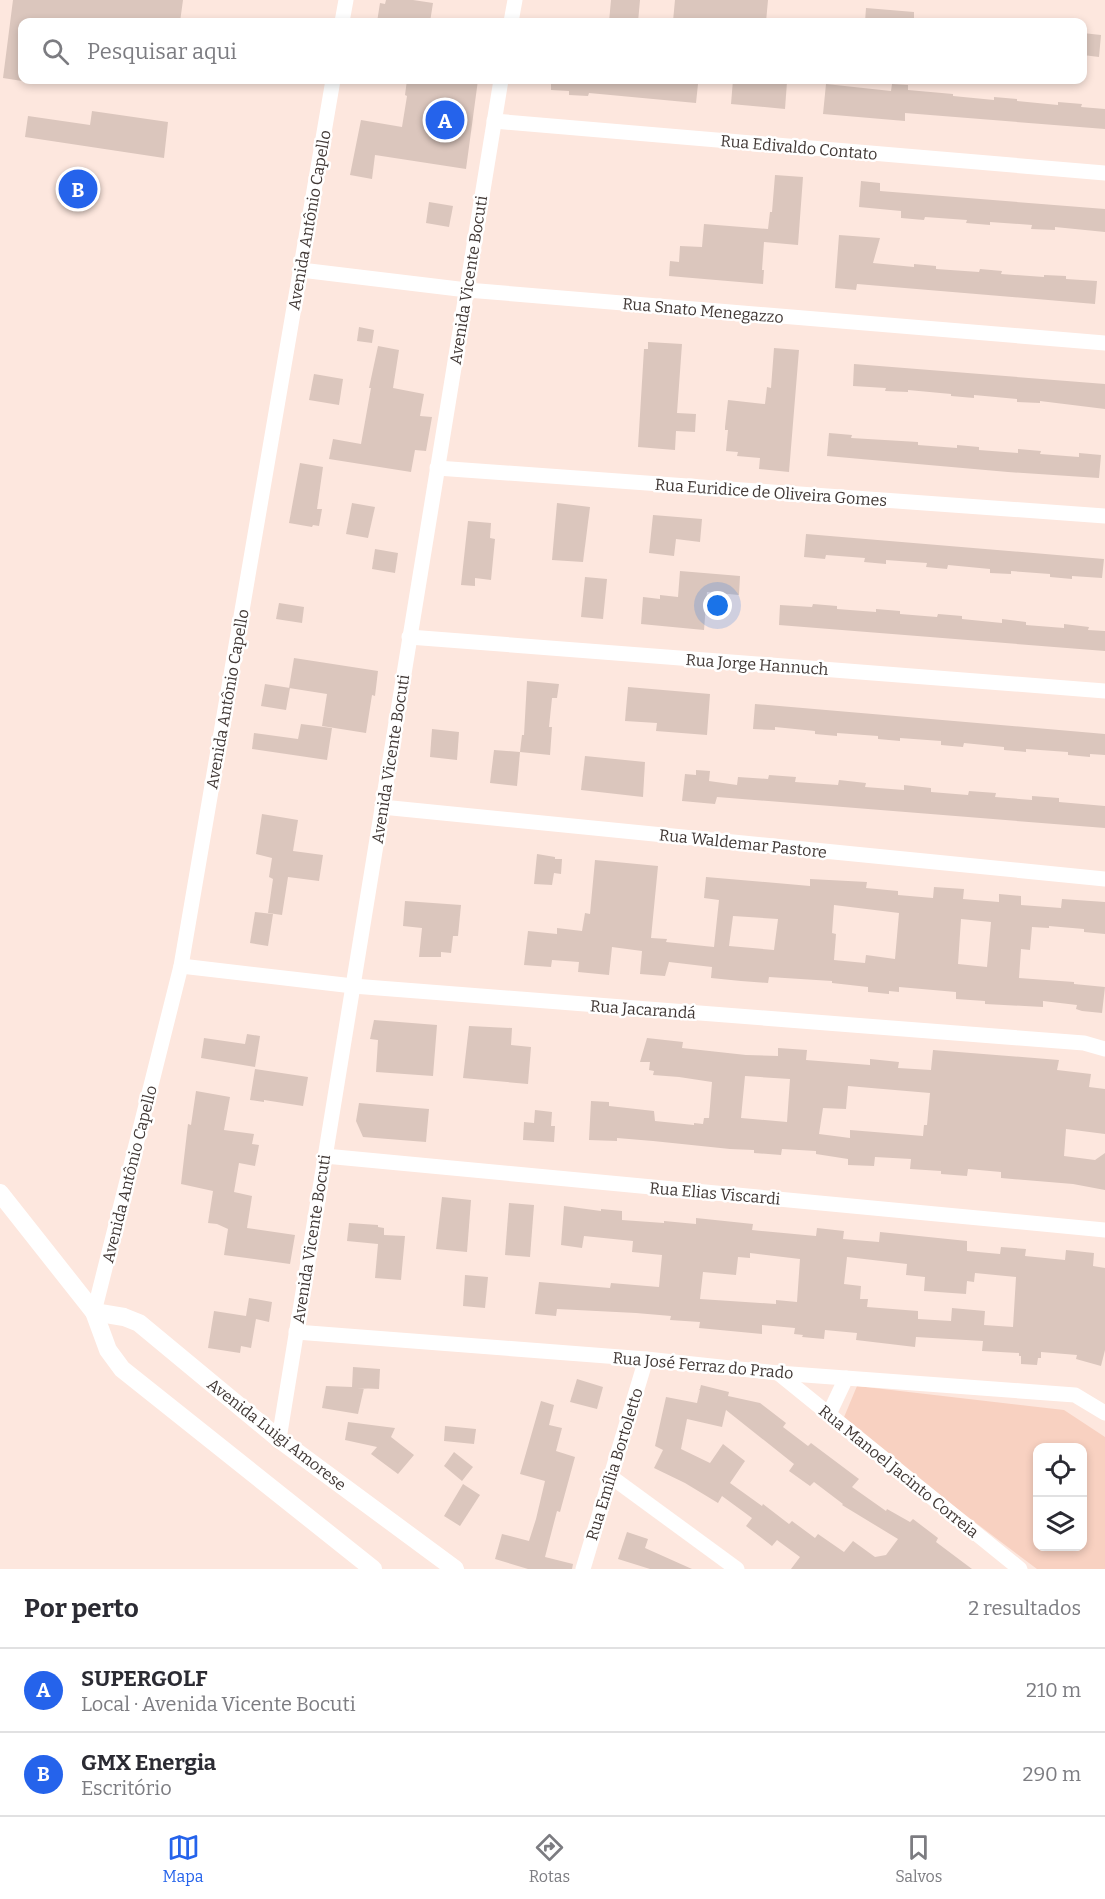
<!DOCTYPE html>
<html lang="pt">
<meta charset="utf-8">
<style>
:root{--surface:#fff;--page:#f7f7f7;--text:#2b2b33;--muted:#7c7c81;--line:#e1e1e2;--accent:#2563eb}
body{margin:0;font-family:Bitter,serif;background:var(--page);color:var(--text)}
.controls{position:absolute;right:18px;bottom:18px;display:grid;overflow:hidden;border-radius:12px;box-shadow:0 3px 9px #0003}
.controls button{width:54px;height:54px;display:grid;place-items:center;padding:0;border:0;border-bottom:2px solid var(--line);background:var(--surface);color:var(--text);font:30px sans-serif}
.you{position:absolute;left:718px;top:606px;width:21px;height:21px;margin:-15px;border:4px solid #fff;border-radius:50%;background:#1a73e8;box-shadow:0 0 0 9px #1a73e833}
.badge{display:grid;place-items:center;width:39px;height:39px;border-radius:50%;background:var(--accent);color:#fff;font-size:20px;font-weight:700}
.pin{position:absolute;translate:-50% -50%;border:3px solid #fff;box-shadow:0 2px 6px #0006}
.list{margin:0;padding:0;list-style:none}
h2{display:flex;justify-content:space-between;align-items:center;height:78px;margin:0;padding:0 24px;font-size:26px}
h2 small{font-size:20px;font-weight:400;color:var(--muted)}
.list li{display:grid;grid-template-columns:39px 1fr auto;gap:18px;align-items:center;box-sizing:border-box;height:84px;padding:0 24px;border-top:2px solid var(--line)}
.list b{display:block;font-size:22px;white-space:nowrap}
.list p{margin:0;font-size:20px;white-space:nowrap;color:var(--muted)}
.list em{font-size:20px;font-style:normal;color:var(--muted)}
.icon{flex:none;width:33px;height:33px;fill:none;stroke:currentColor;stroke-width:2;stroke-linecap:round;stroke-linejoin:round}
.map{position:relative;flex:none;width:1105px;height:1569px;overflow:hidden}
.search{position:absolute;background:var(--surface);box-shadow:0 3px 9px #0003;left:18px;right:18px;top:18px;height:66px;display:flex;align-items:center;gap:15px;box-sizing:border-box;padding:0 21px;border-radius:12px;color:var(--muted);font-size:22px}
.sheet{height:246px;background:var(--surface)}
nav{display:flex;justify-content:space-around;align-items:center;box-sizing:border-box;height:84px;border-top:2px solid var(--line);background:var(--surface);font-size:16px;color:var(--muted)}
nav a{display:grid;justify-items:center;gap:3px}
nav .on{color:var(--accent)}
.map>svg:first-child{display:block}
.green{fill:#f8d1c1;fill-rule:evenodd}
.building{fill:#dbc6bd;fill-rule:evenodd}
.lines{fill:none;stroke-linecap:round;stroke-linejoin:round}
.minor{stroke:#fff;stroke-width:15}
.tertiary{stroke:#fff;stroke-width:18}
.labels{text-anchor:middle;stroke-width:5;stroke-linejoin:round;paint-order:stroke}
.street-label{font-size:16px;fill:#413835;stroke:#fff}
</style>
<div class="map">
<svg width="1105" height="1569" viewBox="0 0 1105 1569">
<rect width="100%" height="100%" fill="#fde7de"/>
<path class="green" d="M857,1386l207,24 41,27v132h-68l-195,-147zM1038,1448h44v98h-44z"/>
<g class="building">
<polygon points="13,0 183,0 180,22 22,22 22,81 3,78"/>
<polygon points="386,0 413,0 433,3 430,22 377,22 380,3 385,4"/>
<polygon points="611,0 640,0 638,22 609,22"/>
<polygon points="675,0 768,0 766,22 673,21"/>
<polygon points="866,8 914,12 914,22 865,22"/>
<polygon points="1083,33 1101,35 1099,57 1083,55"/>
<polygon points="407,80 478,80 466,169 375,155 372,179 350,175 361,120 402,127 407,96 405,95"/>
<polygon points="551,80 689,80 688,84 698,84 696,103 589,93 588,96 569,95 569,91 551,90"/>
<polygon points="733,80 787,82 785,109 731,104"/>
<polygon points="826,84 891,91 892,84 908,85 908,90 953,94 953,96 994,100 994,97 1017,99 1017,101 1058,105 1058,102 1082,104 1081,107 1105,109 1105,129 905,113 905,121 823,114"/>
<polygon points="92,111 168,122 164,158 25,137 28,116 90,125"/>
<polygon points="775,175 803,177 798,245 764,242 762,270 764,270 763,284 669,276 670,261 679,262 680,246 702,247 704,224 768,229 770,212 772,212"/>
<polygon points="861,181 880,183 880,191 1105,209 1105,232 1055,227 1055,230 1031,229 1032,225 990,222 990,225 966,223 967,220 925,217 924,220 901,218 901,211 859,207"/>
<polygon points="429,202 453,206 449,227 426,223"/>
<polygon points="839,235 880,238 873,263 914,267 914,264 936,266 936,269 979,272 980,269 1002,271 1001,274 1044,277 1044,275 1066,276 1066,279 1097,281 1095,304 857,284 856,290 835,288"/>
<polygon points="359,327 374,330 372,343 357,341"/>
<polygon points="648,342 682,344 677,413 696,414 695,432 676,431 675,450 638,447 644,349 648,349"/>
<polygon points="378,346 399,350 393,388 424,394 420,416 432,417 426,451 415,450 411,472 329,459 333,439 361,444 371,388 369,388"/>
<polygon points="774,348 799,350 789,472 759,469 760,458 737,456 738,452 726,451 728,430 725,430 725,427 728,400 765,404 767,387 771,388"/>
<polygon points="854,364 1105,384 1105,409 1040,401 1040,403 1017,402 1017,399 974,395 974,398 951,396 951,394 908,390 908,392 885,391 886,388 853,386"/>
<polygon points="314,374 343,379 339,405 309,400"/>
<polygon points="829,433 852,435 851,438 918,442 918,445 957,448 957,445 979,447 979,450 1018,453 1018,449 1041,451 1040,454 1079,457 1079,453 1101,455 1099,478 1008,472 827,456"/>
<polygon points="300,463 323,467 317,509 322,509 319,526 313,525 312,527 289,523"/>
<polygon points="352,503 375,507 368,538 346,534"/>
<polygon points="557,503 590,507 583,562 552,560"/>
<polygon points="653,515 702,519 700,542 676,539 674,556 649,553"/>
<polygon points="468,521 491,523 490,538 495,539 491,580 475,578 475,586 461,585"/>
<polygon points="806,534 1104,559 1102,578 1072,576 1072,579 1050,577 1050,574 1011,571 1011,574 990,573 990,569 948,565 947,569 926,567 927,563 886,560 886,564 864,562 865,558 826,555 825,559 804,557"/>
<polygon points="375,549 398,553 395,573 372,569"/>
<polygon points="680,571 740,576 739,595 707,592 704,630 641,624 643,597 660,599 660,595 678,597"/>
<polygon points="585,577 607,579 603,619 581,617"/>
<polygon points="279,603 304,607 302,623 276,619"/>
<polygon points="813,604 837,606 837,609 876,612 876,609 900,611 900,614 937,617 938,614 962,616 962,619 1002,623 1002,619 1026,622 1026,625 1064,628 1064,624 1089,627 1088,630 1105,631 1105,651 779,625 780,605 812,607"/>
<polygon points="294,658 378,671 375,696 372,695 366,733 322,726 327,694 289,688"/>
<polygon points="527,681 559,684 557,698 552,698 549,727 552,727 550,755 520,752 522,735 524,735"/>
<polygon points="265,684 290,688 286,710 261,706"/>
<polygon points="628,687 710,694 707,735 656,731 657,723 625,721"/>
<polygon points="755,704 1105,734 1105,755 1090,754 1090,757 1068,755 1068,752 1026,749 1026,752 1004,750 1004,747 964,743 963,747 941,745 941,741 900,738 900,741 878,739 878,736 837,733 837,736 815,734 815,731 775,727 775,730 753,729"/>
<polygon points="301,724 332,728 327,760 252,749 254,733 298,739"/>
<polygon points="432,729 459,732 457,760 430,757"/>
<polygon points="494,750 520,752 517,786 490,783"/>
<polygon points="585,756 645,762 643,797 581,790"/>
<polygon points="696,770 710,771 709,781 737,785 738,777 768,779 769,775 796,777 795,782 838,785 839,780 866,783 865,787 904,790 904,785 931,788 931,792 968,795 969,791 996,793 995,797 1032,800 1032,796 1059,798 1059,802 1105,806 1105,828 717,797 715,804 682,801 685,774 696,775"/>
<polygon points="262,814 298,820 293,851 323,855 319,881 288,877 282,915 268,913 273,879 269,877 272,858 256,854"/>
<polygon points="537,854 555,857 555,859 562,859 561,874 554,873 552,885 534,884"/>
<path d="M595,860l63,6 -7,72 16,1 -1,3 48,5 5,-47 -15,-2 2,-21 104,9v-7l57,3 -1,6 32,3v4l35,3 1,-11 30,2 -1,10 36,3v-8l22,2v9l40,3 1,-9 43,3v32l-21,-2v-3l-35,-3v2l-17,-1 -2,23 -9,-1 -2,29 55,4v2l31,3 -3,26 -20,-2 -6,-2 1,-4 -34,-4v6l-58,-3v-3l-29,-2v-7l-57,-5v5l-10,-1v3l-21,-2v-5l-36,-4v-2l-63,-4 -1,6 -27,-2 -30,-3 1,-11 -43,-5 -4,14 -25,-2 2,-23 -30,-4 -3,28 -31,-3 1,-10 -27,-2 -1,7 -27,-2 4,-34 29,3v-6l25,3 3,-18 5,1zM834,905l65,8 -4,46 -29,-4 -1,8 -31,-3 2,-26 -4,-1zM733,916l45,3 -4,31 -45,-4zM961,919l30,3 -4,45 -29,-3z"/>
<polygon points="405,901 461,905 458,936 453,936 451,953 441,952 441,957 419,957 422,928 403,926"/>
<polygon points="255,912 273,914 268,946 250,943"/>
<polygon points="374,1020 437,1025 433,1076 376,1072 378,1040 370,1039"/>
<polygon points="469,1026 512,1028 511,1045 531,1047 528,1084 463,1078"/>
<polygon points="247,1034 260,1036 255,1067 201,1058 204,1038 245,1044"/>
<path d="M647,1038l36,4 -1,6 64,7 32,1v-8l29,2 -1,10 64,5v-6l29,3 -1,6 33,2 2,-20 126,10 -2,10 34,4 -2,13 16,2v45l-39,-5 -2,27 31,4 10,-7v37l-32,-6 -72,-6v-6l-33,-3 -1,7 -26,-2v-3l-31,-2 1,-10 -36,-2 -1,9 -26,-1v-6l-32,-5v-3l-34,-2 -1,6 -27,-2v-3l-24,-1 -77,-8 -36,-3v3l-28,-1 2,-39 18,1v4l45,5 1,10 39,4v-2l9,1 1,-6h5l3,-36 -33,-5 -26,-2 1,-4 -5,-1 1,-8h-10zM745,1076l45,3 -3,43 -46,-4zM848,1086l82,7 -3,32h-3l-1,11 -73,-6v8l-31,-4 4,-26 23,1z"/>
<polygon points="255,1069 308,1077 303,1106 264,1100 264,1102 250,1100"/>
<polygon points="196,1091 230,1097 224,1130 254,1134 252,1144 259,1145 255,1166 239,1163 234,1192 252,1196 247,1228 295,1235 290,1264 224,1255 228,1229 217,1224 208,1223 213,1191 181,1184 188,1124 191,1125"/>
<polygon points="359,1103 429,1109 426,1142 363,1137 356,1121"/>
<polygon points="535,1110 552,1112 551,1126 555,1126 554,1142 523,1140 524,1122 534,1123"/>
<polygon points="442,1197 471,1200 467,1252 436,1249"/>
<polygon points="509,1203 534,1205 530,1257 505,1255"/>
<path d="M564,1206l37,5v-2l21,2v9l42,3v-2l32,3v-6l57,6 -1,6 64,6 1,-8 27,3 -1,8 36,3 1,-10 87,9v10l33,3 1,-7 25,2 -1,7 40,4 1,-10 28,3 -1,13 12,2v82l-4,16 -25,-7 1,-4 -36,-3v6h-3l-1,7 -16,-1v-8h-2v-3l-37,-2 1,-10 -67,-4 -1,10 -59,-7 1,-7 -32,-3 -1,9 -22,-2 1,-2 -9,-1 1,-6 -33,-3v9l-63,-6 1,-6 -30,-2 1,-4 -35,-3 -79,-4 -1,7 -21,-2 4,-32 71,6 1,-5 48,4 3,-32 -30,-3 1,-11 -49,-5 -2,12 -21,-3zM750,1253l50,6 -3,43 -21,-2v4l-76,-5 3,-27 33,3 2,-18 12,1zM847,1257l60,7 -1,11 19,2 -1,14 42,3 1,-13 7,1 1,-9 41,4 -3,50 -29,-2 1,-14 -33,-3 -1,13 -33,-2v-8l-51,-4 1,-8h-8l1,-13 -17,-2z"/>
<polygon points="349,1223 378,1225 378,1227 384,1228 384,1235 405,1236 401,1280 375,1278 378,1244 347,1241"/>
<polygon points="465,1275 488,1277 485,1308 463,1306"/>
<polygon points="249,1298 272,1302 269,1322 256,1319 251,1348 241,1346 240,1353 208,1348 214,1311 246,1316"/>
<polygon points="353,1367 380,1369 379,1389 357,1388 364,1388 358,1414 322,1408 326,1386 352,1387"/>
<polygon points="577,1379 603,1387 597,1409 570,1402"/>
<path d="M701,1385l28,7 -1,4 32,7 26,20 -3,4 25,19 3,-3 48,36 -7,8 34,24 1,-2 23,13 3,-3 25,19 -2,4 36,27h-181l9,-12 -23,-17 -5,6 -26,-20 6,-8 -30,-22 -4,7 -33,-20 -31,-15 9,-18 -8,-4 11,-49 31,6 3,-13 -1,-1h1zM726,1410l68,54 -5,7 21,15 4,-4 29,22 -1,1 56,34 -12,16 -11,2 -22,-16 -9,11 -26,-18 -3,4 -23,-17 -3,3 -26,-20 -1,2 -32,-23 15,-22 -22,-17 -13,19 -29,-14 6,-30 35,8z"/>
<polygon points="541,1401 554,1405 549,1425 562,1428 556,1451 575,1457 560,1512 557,1511 545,1557 573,1564 572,1569 528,1569 495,1559 502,1534 529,1541 536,1519 545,1481 520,1474"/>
<polygon points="348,1422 395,1428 391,1437 414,1455 398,1474 371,1454 377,1447 345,1440"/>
<polygon points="445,1426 476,1429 474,1444 444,1441"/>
<polygon points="454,1452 473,1467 462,1481 444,1466"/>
<polygon points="463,1484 480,1495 460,1526 444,1516"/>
<polygon points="627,1532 648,1539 645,1548 692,1569 650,1569 618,1559"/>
</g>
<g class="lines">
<g class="minor">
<polyline points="342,22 346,0"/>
<polyline points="511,22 515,0"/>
<polyline points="494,121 1105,173"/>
<polyline points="301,270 467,290 1105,343"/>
<polyline points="437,468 1105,516"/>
<polyline points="409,637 1105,691"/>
<polyline points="382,807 1105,879"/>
<polyline points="181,966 353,986 1084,1043 1105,1049"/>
<polyline points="325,1156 1105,1230"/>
<polyline points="94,1312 181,966 333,80"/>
<polyline points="296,1332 646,1359 778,1373 1075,1395 1105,1413"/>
<polyline points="778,1373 1020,1569"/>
<polyline points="829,1414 846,1378"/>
<polyline points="279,1439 501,80"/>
<polyline points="610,1476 737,1569"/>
<polyline points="583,1569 646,1359"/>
</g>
<g class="tertiary">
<polyline points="0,1193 94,1312 108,1350 122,1369 373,1569"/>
<polyline points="94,1312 124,1317 139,1323 279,1439 455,1569"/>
</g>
</g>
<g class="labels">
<g class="street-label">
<text transform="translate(799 147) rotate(5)" y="6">Rua Edivaldo Contato</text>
<text transform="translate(309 220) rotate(-80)" y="6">Avenida Antônio Capello</text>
<text transform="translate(468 280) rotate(-81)" y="6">Avenida Vicente Bocuti</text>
<text transform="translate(703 310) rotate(5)" y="6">Rua Snato Menegazzo</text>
<text transform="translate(771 492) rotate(4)" y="6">Rua Euridice de Oliveira Gomes</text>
<text transform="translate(757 664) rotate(4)" y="6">Rua Jorge Hannuch</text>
<text transform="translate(227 699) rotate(-80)" y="6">Avenida Antônio Capello</text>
<text transform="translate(390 759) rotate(-81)" y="6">Avenida Vicente Bocuti</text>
<text transform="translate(743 843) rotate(6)" y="6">Rua Waldemar Pastore</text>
<text transform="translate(643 1009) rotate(4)" y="6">Rua Jacarandá</text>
<text transform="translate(129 1174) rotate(-76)" y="6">Avenida Antônio Capello</text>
<text transform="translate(715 1193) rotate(5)" y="6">Rua Elias Viscardi</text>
<text transform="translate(311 1239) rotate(-81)" y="6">Avenida Vicente Bocuti</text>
<text transform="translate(703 1365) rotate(5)" y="6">Rua José Ferraz do Prado</text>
<text transform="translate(277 1434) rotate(38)" y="6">Avenida Luigi Amorese</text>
<text transform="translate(614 1464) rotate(-73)" y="6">Rua Emília Bortoletto</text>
<text transform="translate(899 1471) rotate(39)" y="6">Rua Manoel Jacinto Correia</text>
</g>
</g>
</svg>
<div class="controls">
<button><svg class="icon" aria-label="locate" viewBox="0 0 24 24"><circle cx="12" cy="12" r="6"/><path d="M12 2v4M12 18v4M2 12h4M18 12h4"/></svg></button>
<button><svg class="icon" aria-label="layers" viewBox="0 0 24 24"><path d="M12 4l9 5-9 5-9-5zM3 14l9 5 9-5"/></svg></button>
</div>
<div class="you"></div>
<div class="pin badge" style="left:445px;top:120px">A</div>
<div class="pin badge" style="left:78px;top:189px">B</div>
<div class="search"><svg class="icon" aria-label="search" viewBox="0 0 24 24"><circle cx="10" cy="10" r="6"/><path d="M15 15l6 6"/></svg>Pesquisar aqui</div>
</div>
<section class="sheet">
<h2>Por perto<small>2 resultados</small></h2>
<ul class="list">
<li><span class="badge">A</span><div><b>SUPERGOLF</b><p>Local · Avenida Vicente Bocuti</p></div><em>210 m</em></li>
<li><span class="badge">B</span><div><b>GMX Energia</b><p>Escritório</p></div><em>290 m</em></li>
</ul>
</section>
<nav>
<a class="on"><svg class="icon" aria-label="map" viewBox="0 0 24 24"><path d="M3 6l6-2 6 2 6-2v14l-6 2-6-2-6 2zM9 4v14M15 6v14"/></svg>Mapa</a>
<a><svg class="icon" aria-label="directions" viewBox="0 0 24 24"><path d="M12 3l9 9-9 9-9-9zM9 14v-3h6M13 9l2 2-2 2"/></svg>Rotas</a>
<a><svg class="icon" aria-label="saved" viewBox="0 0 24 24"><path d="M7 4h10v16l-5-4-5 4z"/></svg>Salvos</a>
</nav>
